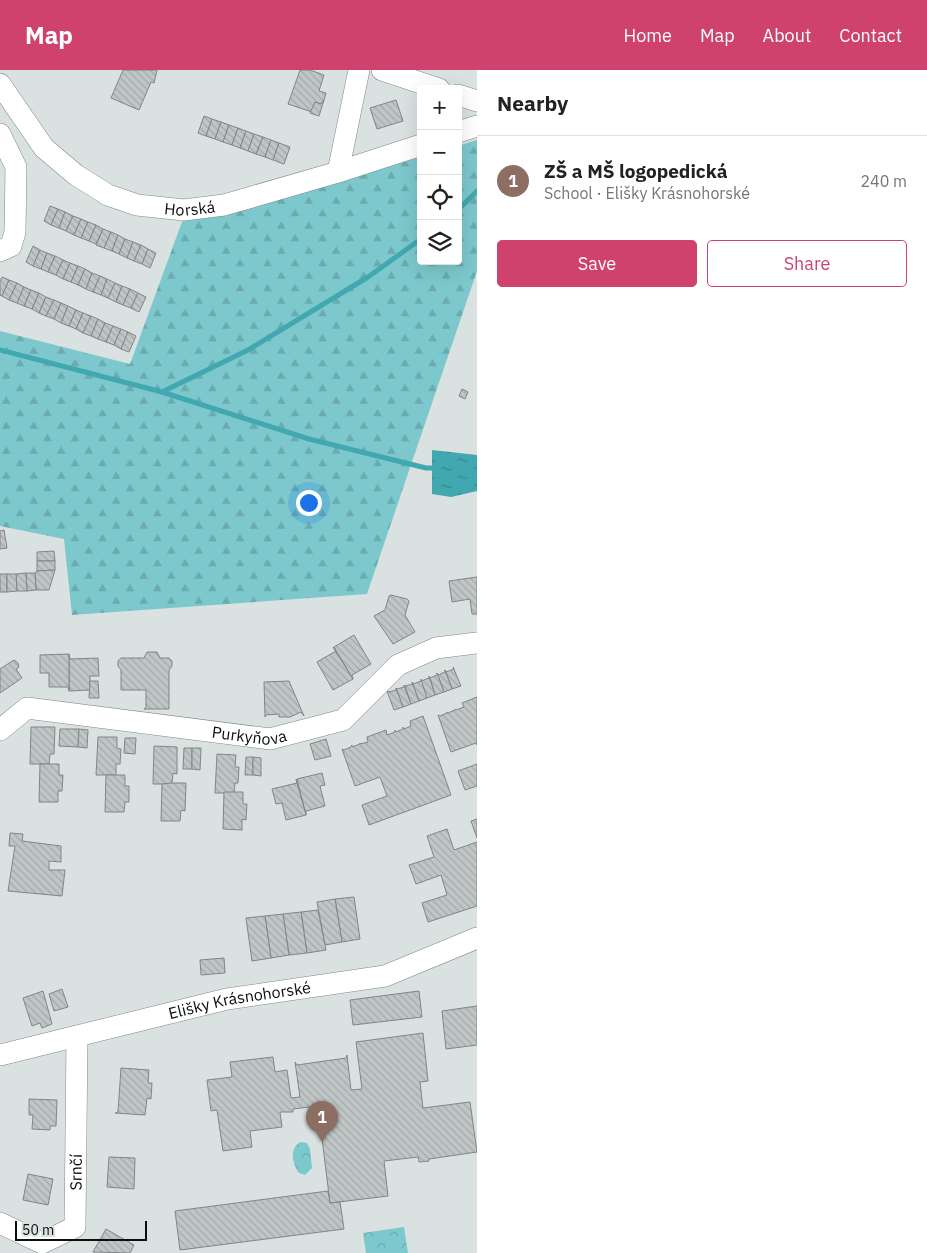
<!DOCTYPE html>
<meta charset="utf-8">
<style>
:root{--surface:#fff;--page:#f2f2f2;--text:#222;--muted:#767676;--line:#e0e0e0;--accent:#cf426e}
body{margin:0;font-family:"IBM Plex Sans",sans-serif;background:var(--page);color:var(--text)}
.controls{position:absolute;right:15px;top:15px;display:grid;overflow:hidden;border-radius:5px;box-shadow:0 5px 20px #0002}
.controls button{width:45px;height:45px;display:grid;place-items:center;padding:0;border:0;border-bottom:1px solid var(--line);background:var(--surface);color:var(--text);font:25px sans-serif}
.scale{position:absolute;left:15px;bottom:12px;width:132px;box-sizing:border-box;padding-left:5px;border:2px solid #0c0e0e;border-top:0;font-size:14px;line-height:18px;white-space:nowrap;color:#0c0e0e;-webkit-text-stroke:4px #dae1e1;paint-order:stroke}
.you{position:absolute;left:308px;top:432px;width:18px;height:18px;margin:-12px;border:4px solid #fff;border-radius:50%;background:#1a73e8;box-shadow:0 0 0 8px #1a73e833}
.badge{display:grid;place-items:center;width:32px;height:32px;border-radius:50%;background:var(--accent);color:#fff;font-size:16px;font-weight:700}
.pin{position:absolute;translate:-50% -41px;filter:drop-shadow(0 1px 2px #0008)}
.pin::after{content:'';position:absolute;top:26px;width:18px;height:15px;background:inherit;clip-path:polygon(0 0,100% 0,50% 100%)}
.list{margin:0;padding:0;list-style:none}
h2{display:flex;justify-content:space-between;align-items:center;height:65px;margin:0;padding:0 20px;font-size:21px}
h2 small{font-size:16px;font-weight:400;color:var(--muted)}
.list li{display:grid;grid-template-columns:32px 1fr auto;gap:15px;align-items:center;box-sizing:border-box;height:90px;padding:0 20px;border-top:1px solid var(--line)}
.list b{display:block;font-size:19px;white-space:nowrap}
.list p{margin:0;font-size:16px;white-space:nowrap;color:var(--muted)}
.list em{font-size:16px;font-style:normal;color:var(--muted)}
.actions{display:flex;gap:10px;padding:15px 20px}
.actions a{flex:1;padding:11px 0;border:1px solid var(--accent);border-radius:5px;text-align:center;font-size:18px;color:var(--accent)}
.actions .main{background:var(--accent);color:#fff}
.icon{flex:none;width:28px;height:28px;fill:none;stroke:currentColor;stroke-width:2;stroke-linecap:round;stroke-linejoin:round}
.map{position:relative;flex:none;width:477px;height:1183px;overflow:hidden}
header{display:flex;align-items:center;gap:30px;box-sizing:border-box;height:70px;padding:0 25px;background:var(--accent);color:#fff}
header strong{font-size:24px}
nav{display:flex;gap:28px;margin-inline-start:auto;font-size:18px}
main{display:flex}
aside{flex:1;background:var(--surface)}
.map>svg:first-child{display:block}
.forest{fill:url(#forest-firs)}
.park{fill:url(#park-crowns)}
.water{fill:url(#water-ripples)}
.lines{fill:none;stroke-linecap:round;stroke-linejoin:round}
.stream{stroke:#41a8b0;stroke-width:5}
.building{fill:url(#building-back-hatch);stroke:#808686}
.street-casing{stroke:#828888;stroke-width:22}
.street{stroke:#fff;stroke-width:21}
.labels{text-anchor:middle;stroke-width:4.5;stroke-linejoin:round;paint-order:stroke}
.street-label{font-size:16px;fill:#0c0e0e;stroke:#dae1e1}
</style>
<header>
<strong>Map</strong>
<nav><a>Home</a><a>Map</a><a>About</a><a>Contact</a></nav>
</header>
<main>
<div class="map">
<svg width="477" height="1183" viewBox="0 0 477 1183">
<defs>
<pattern id="forest-firs" width="22" height="20" patternUnits="userSpaceOnUse" patternTransform="scale(1.25)"><rect width="22" height="20" fill="#7cc8cd"/><path d="M5 1l3.5 6h-7zM16 11l3.5 6h-7z" fill="#6aabaf"/></pattern>
<pattern id="park-crowns" width="20" height="18" patternUnits="userSpaceOnUse" patternTransform="scale(1.25)"><rect width="20" height="18" fill="#7cc8cd"/><path d="M2 6a3 3 0 1 1 6 0M12 15a3 3 0 1 1 6 0" fill="none" stroke="#6aabaf"/></pattern>
<pattern id="water-ripples" width="26" height="14" patternUnits="userSpaceOnUse" patternTransform="scale(1.25)"><rect width="26" height="14" fill="#41a8b0"/><path d="M2 4q2-2 4 0t4 0M15 11q2-2 4 0t4 0" fill="none" stroke="#35878e"/></pattern>
<pattern id="building-back-hatch" width="6" height="6" patternUnits="userSpaceOnUse" patternTransform="scale(1.25)"><rect width="6" height="6" fill="#c0c6c6"/><path d="M-1 5l2 2M0 0l6 6M5-1l2 2" fill="none" stroke="#a4a9a9"/></pattern>
</defs>
<rect width="100%" height="100%" fill="#dae1e1"/>
<polygon class="forest" points="477,70 477,201 367,524 72,545 64,469 0,456 0,261 130,294 183,149 291,125 421,87 421,191 458,191 458,76"/>
<g class="park">
<path d="M301,1072l6,1 3,6 2,19 -7,7 -6,-2c-7,-9 -10,-26 2,-31z"/>
<polygon points="404,1157 408,1183 366,1183 363,1163"/>
</g>
<polygon class="water" points="432,380 477,385 477,421 451,427 432,424"/>
<g class="lines">
<g class="stream">
<polyline points="458,140 477,121"/>
<polyline points="0,280 162,322 309,369 426,398 437,398"/>
<polyline points="162,322 248,280 368,207 421,169"/>
</g>
</g>
<g class="building">
<polygon points="123,0 157,0 154,13 151,12 139,40 111,28"/>
<polygon points="300,0 310,0 324,5 319,21 326,23 324,30 321,34 315,32 312,42 288,34"/>
<polygon points="324,30 319,46 310,43 315,32 321,34"/>
<polygon points="396,30 403,51 377,59 370,38"/>
<polygon points="204,46 212,49 206,66 198,63"/>
<polygon points="212,49 221,52 215,69 206,66"/>
<polygon points="221,52 229,55 223,72 215,69"/>
<polygon points="229,55 238,58 232,75 223,72"/>
<polygon points="238,58 246,61 240,78 232,75"/>
<polygon points="246,61 254,64 248,81 240,78"/>
<polygon points="254,64 263,67 256,84 248,81"/>
<polygon points="263,67 271,70 265,87 256,84"/>
<polygon points="271,70 279,73 273,90 265,87"/>
<polygon points="279,73 290,77 284,94 273,90"/>
<polygon points="50,136 58,139 51,155 44,151"/>
<polygon points="58,139 65,142 59,158 51,155"/>
<polygon points="65,142 73,146 66,161 59,158"/>
<polygon points="73,146 81,149 74,165 66,161"/>
<polygon points="81,149 88,152 81,168 74,165"/>
<polygon points="88,152 96,155 89,171 81,168"/>
<polygon points="96,155 103,159 96,174 89,171"/>
<polygon points="103,159 111,162 104,178 96,175"/>
<polygon points="111,162 118,165 112,181 104,178"/>
<polygon points="118,165 125,169 119,184 112,181"/>
<polygon points="125,169 133,172 127,188 119,184"/>
<polygon points="133,172 141,175 134,191 127,188"/>
<polygon points="141,175 148,179 142,194 134,191"/>
<polygon points="33,176 40,180 33,196 26,192"/>
<polygon points="148,179 156,183 150,198 142,194"/>
<polygon points="40,180 47,183 41,199 33,196"/>
<polygon points="47,183 55,186 48,202 41,199"/>
<polygon points="55,186 63,190 56,205 48,202"/>
<polygon points="63,190 70,193 63,209 56,205"/>
<polygon points="70,193 78,196 71,212 63,209"/>
<polygon points="78,196 85,199 78,215 71,212"/>
<polygon points="85,199 92,203 86,219 78,215"/>
<polygon points="92,203 100,206 93,222 86,219"/>
<polygon points="100,206 107,209 101,225 93,222"/>
<polygon points="2,207 9,210 2,226 0,225 0,211"/>
<polygon points="107,209 115,213 108,228 101,225"/>
<polygon points="9,210 17,213 9,230 2,226"/>
<polygon points="17,213 24,217 17,233 9,230"/>
<polygon points="115,213 122,216 116,232 108,228"/>
<polygon points="122,216 130,219 123,235 116,232"/>
<polygon points="24,217 31,220 24,236 17,233"/>
<polygon points="130,219 138,223 131,238 123,235"/>
<polygon points="31,220 39,223 32,239 24,236"/>
<polygon points="39,223 46,227 39,243 32,239"/>
<polygon points="138,223 146,227 139,242 131,238"/>
<polygon points="46,227 54,230 46,246 39,243"/>
<polygon points="54,230 61,233 54,249 46,246"/>
<polygon points="61,233 68,236 61,253 54,249"/>
<polygon points="68,236 76,240 69,256 61,253"/>
<polygon points="76,240 83,243 76,259 69,256"/>
<polygon points="83,243 91,246 83,263 76,259"/>
<polygon points="91,246 98,249 91,266 83,263"/>
<polygon points="98,249 105,253 98,269 91,266"/>
<polygon points="105,253 113,256 106,272 98,269"/>
<polygon points="113,256 121,259 114,275 106,272"/>
<polygon points="121,259 128,262 121,279 114,275"/>
<polygon points="128,262 136,266 129,282 121,279"/>
<polygon points="462,319 468,322 465,329 459,326"/>
<polygon points="4,460 7,478 0,479 0,461"/>
<polygon points="54,481 55,491 37,491 37,482"/>
<polygon points="37,491 55,491 55,500 37,501"/>
<polygon points="55,500 49,520 36,520 35,503 37,501"/>
<polygon points="26,503 35,503 36,520 27,521"/>
<polygon points="26,503 27,521 17,521 16,504"/>
<rect x="0" y="504" width="7" height="18"/>
<polygon points="7,504 16,504 17,521 7,522"/>
<polygon points="477,507 477,544 472,544 470,529 452,532 449,511"/>
<polygon points="391,525 407,529 409,531 405,545 415,562 393,574 374,546 385,540 389,526"/>
<polygon points="354,565 371,594 352,605 353,609 334,577"/>
<polygon points="333,577 353,609 333,620 317,592 336,581"/>
<polygon points="147,582 157,582 160,588 169,588 172,591 172,596 169,600 169,639 144,639 146,638 146,620 121,620 121,600 118,596 118,591 121,588 144,588"/>
<polygon points="69,584 70,589 98,588 99,606 90,606 90,620 69,621"/>
<polygon points="69,584 69,621 68,617 49,617 49,603 40,603 40,585"/>
<polygon points="14,590 18,593 19,597 16,599 22,608 0,623 0,599"/>
<polygon points="453,597 461,616 452,619 445,600 446,602 454,599"/>
<polygon points="445,600 452,619 444,622 437,603 438,605 445,602"/>
<polygon points="437,603 444,622 435,625 430,608 437,605"/>
<polygon points="429,606 435,625 427,628 421,611 429,608"/>
<polygon points="421,609 427,628 419,631 412,612 413,614 421,611"/>
<polygon points="90,611 98,611 99,628 89,628"/>
<polygon points="289,611 304,646 301,642 290,647 279,647 279,644 266,645 265,647 264,612"/>
<polygon points="412,612 419,631 411,634 405,616 413,614"/>
<polygon points="404,615 411,634 403,637 396,618 397,619 404,617"/>
<polygon points="396,618 403,637 394,640 387,621 389,622 396,620"/>
<polygon points="477,627 477,675 476,673 451,682 438,645 440,646 447,643 446,642 448,643 455,640 455,639 456,640 464,637 462,633"/>
<polygon points="423,646 451,725 369,755 362,735 387,726 380,707 355,716 342,679 344,680 351,677 352,675 352,677 360,674 360,673 360,674 368,672 367,667 386,660 387,665 395,662 395,660 396,662 403,659 403,657 404,659 411,656 410,651"/>
<polygon points="31,657 55,657 54,684 50,684 49,694 30,694"/>
<polygon points="60,659 79,659 78,677 59,676"/>
<polygon points="79,659 88,660 87,678 78,677"/>
<polygon points="98,667 117,667 117,678 121,679 120,694 116,694 116,705 96,705"/>
<polygon points="125,668 136,668 135,684 124,683"/>
<polygon points="326,669 331,686 315,690 310,674"/>
<polygon points="154,676 177,677 177,704 173,703 172,714 153,714"/>
<polygon points="184,678 192,678 192,699 183,699"/>
<polygon points="192,678 201,678 200,700 192,699"/>
<polygon points="217,684 236,685 235,697 239,697 238,713 235,713 234,723 215,723"/>
<polygon points="246,687 253,687 253,705 245,705"/>
<polygon points="253,687 261,688 261,706 253,705"/>
<polygon points="40,694 59,694 59,705 63,705 62,721 58,721 58,732 39,732"/>
<polygon points="477,694 477,716 465,720 458,701"/>
<polygon points="322,703 325,715 320,716 325,736 306,741 306,745 297,709"/>
<polygon points="106,705 125,705 125,716 129,716 129,732 125,732 124,742 105,742"/>
<polygon points="296,709 306,745 286,750 282,733 276,734 272,719 297,713"/>
<polygon points="172,713 186,713 185,741 181,740 180,751 161,751 162,714"/>
<polygon points="224,722 243,722 243,734 247,734 246,750 242,749 242,760 223,759"/>
<polygon points="477,749 477,768 471,751"/>
<polygon points="447,759 454,780 477,772 477,836 428,852 422,833 447,825 441,805 416,814 409,795 434,787 427,766"/>
<polygon points="10,763 23,764 22,771 61,776 61,792 49,791 49,800 65,800 62,826 8,821 15,776 9,776"/>
<polygon points="354,827 360,869 342,872 335,829"/>
<polygon points="335,829 342,872 325,875 317,832"/>
<polygon points="318,840 326,880 307,883 301,842"/>
<polygon points="301,842 307,883 289,885 283,844"/>
<polygon points="283,844 289,885 271,888 265,846"/>
<polygon points="265,846 271,888 252,891 246,848"/>
<polygon points="224,888 225,903 201,905 200,890"/>
<polygon points="62,919 68,937 54,941 49,924"/>
<polygon points="43,921 52,954 42,958 40,953 32,956 23,928"/>
<polygon points="419,921 422,947 353,955 350,930"/>
<polygon points="477,936 477,975 446,979 442,941"/>
<polygon points="423,963 428,1011 420,1012 423,1038 470,1032 477,1082 429,1089 429,1091 419,1092 418,1087 384,1091 388,1126 330,1133 318,1036 293,1039 293,1042 280,1042 282,1057 250,1061 252,1077 223,1081 217,1040 211,1041 207,1010 232,1007 230,992 273,987 275,1002 287,1000 291,1028 300,1027 295,992 297,995 346,988 347,985 351,1020 362,1019 356,972"/>
<polygon points="121,998 149,1000 148,1013 152,1013 151,1029 147,1028 145,1045 115,1043 118,1042"/>
<polygon points="29,1029 57,1030 56,1056 50,1056 50,1060 32,1059 33,1045 29,1045"/>
<polygon points="109,1087 135,1088 134,1119 107,1117"/>
<polygon points="28,1104 53,1109 48,1135 23,1130"/>
<polygon points="328,1121 330,1133 340,1132 344,1159 180,1180 175,1141"/>
<polygon points="106,1159 134,1175 130,1183 93,1182"/>
</g>
<g class="lines">
<g class="street-casing">
<g id="street">
<polyline points="382,0 439,19"/>
<path id="s1" d="M0,14l44,64 32,27 32,20 29,10 47,5 40,-5 114,-33 83,-27"/>
<polyline points="458,25 477,31"/>
<polyline points="458,62 477,56"/>
<polyline points="0,64 16,97 15,162 11,176 0,181"/>
<polyline points="338,102 359,0"/>
<path id="s2" d="M0,660l27,-22 243,31 73,-19 55,-55 38,-17 41,-5"/>
<path id="s3" d="M0,985l227,-56 158,-23 92,-38"/>
<path id="s4" d="M0,1153l42,20 33,-16 2,-191"/>
</g>
</g>
<use href="#street" class="street"/>
</g>
<g class="labels">
<g class="street-label">
<text dy="6" stroke="none"><textPath href="#s1" startOffset="241">Horská</textPath></text>
<text dy="6" stroke="none"><textPath href="#s2" startOffset="259">Purkyňova</textPath></text>
<text dy="6" stroke="none"><textPath href="#s3" startOffset="246">Elišky Krásnohorské</textPath></text>
<text dy="6" stroke="none"><textPath href="#s4" startOffset="138">Srnčí</textPath></text>
</g>
</g>
</svg>
<div class="controls">
<button>+</button>
<button>−</button>
<button><svg class="icon" aria-label="locate" viewBox="0 0 24 24"><circle cx="12" cy="12" r="6"/><path d="M12 2v4M12 18v4M2 12h4M18 12h4"/></svg></button>
<button><svg class="icon" aria-label="layers" viewBox="0 0 24 24"><path d="M12 4l9 5-9 5-9-5zM3 14l9 5 9-5"/></svg></button>
</div>
<div class="scale">50 m</div>
<div class="you"></div>
<div class="pin badge" style="left:322px;top:1072px;background:#8d6e63">1</div>
</div>
<aside>
<h2>Nearby<small></small></h2>
<ul class="list">
<li><span class="badge" style="background:#8d6e63">1</span><div><b>ZŠ a MŠ logopedická</b><p>School · Elišky Krásnohorské</p></div><em>240 m</em></li>
</ul>
<div class="actions"><a class="main">Save</a><a>Share</a></div>
</aside>
</main>
